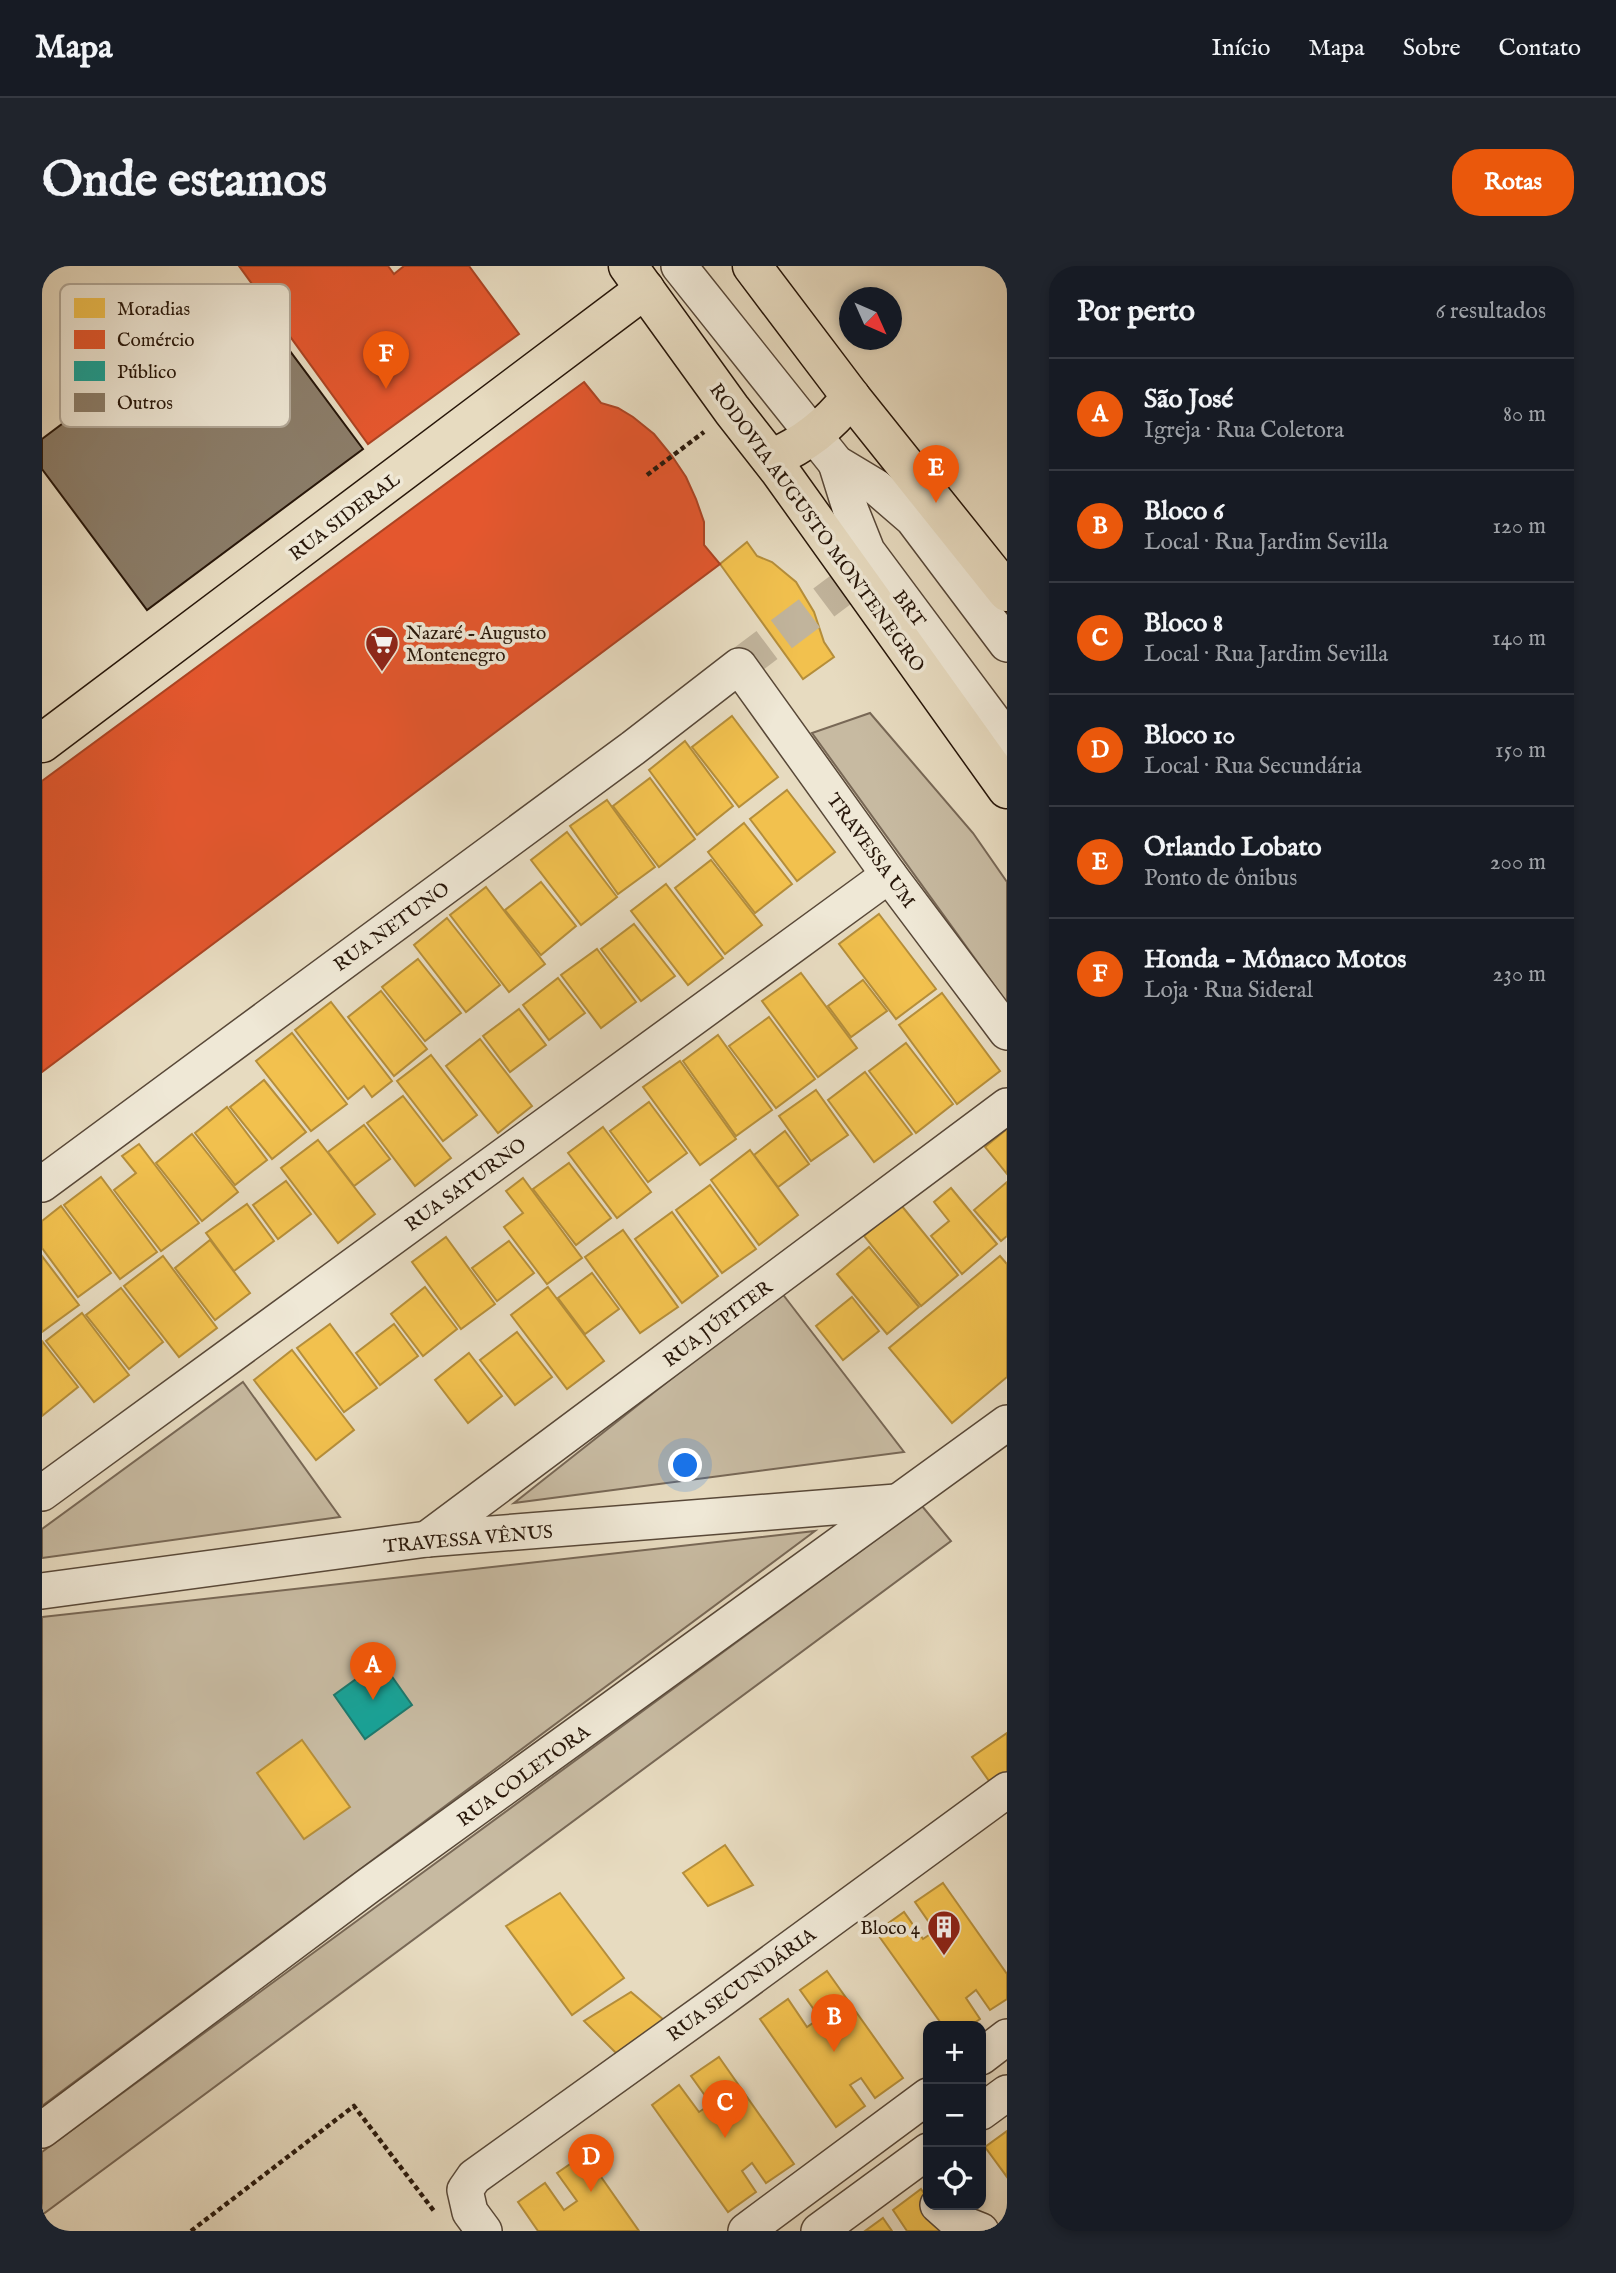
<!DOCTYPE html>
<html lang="pt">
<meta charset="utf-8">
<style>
:root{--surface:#171b24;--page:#20242c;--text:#f1f3f6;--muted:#9ea1a6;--line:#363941;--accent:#ea580c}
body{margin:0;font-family:"IM FELL English",serif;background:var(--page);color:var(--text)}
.controls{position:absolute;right:21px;bottom:21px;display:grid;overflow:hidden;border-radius:14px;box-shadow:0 4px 10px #0003}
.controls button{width:63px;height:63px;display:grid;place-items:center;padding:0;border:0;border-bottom:2px solid var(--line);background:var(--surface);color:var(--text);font:35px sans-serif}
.compass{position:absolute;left:797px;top:21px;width:63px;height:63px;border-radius:50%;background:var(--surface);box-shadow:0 4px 10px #0003;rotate:135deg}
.you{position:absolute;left:644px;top:1200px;width:24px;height:24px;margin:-18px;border:5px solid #fff;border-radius:50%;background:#1a73e8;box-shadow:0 0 0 10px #1a73e833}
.badge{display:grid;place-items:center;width:46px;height:46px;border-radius:50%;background:var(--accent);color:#fff;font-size:23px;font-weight:700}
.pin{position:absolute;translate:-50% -58px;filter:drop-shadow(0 2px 4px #0008)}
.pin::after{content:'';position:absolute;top:37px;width:24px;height:21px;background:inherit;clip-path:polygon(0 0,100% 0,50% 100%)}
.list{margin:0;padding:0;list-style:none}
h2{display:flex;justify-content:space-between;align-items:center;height:91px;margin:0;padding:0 28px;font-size:30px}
h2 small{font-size:23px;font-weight:400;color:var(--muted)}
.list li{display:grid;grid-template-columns:46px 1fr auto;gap:21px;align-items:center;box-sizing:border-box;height:112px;padding:0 28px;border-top:2px solid var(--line)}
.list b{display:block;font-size:26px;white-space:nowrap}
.list p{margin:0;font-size:23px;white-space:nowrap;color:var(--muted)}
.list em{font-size:23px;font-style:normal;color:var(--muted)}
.icon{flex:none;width:38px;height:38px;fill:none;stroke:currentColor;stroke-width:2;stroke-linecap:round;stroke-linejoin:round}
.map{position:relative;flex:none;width:965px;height:1965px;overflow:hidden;border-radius:28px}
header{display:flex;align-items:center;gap:42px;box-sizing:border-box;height:98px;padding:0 35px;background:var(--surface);border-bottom:2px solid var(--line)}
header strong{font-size:33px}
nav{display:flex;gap:38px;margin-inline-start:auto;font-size:24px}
.intro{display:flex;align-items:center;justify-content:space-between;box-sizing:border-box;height:168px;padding:0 42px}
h1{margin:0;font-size:49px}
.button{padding:18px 32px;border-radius:28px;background:var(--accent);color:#fff;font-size:24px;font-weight:700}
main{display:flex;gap:42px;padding:0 42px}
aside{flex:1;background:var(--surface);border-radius:28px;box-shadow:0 4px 10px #0003}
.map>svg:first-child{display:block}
.green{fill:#c7baa1;stroke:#786856;stroke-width:2}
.homes{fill:#f2c14e;stroke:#b58e3a;stroke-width:2}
.shops{fill:#e4572e;stroke:#ac4423;stroke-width:2}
.public{fill:#17a398;stroke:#1c796d;stroke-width:2}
.building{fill:#8b7d69;stroke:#28170a;stroke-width:2}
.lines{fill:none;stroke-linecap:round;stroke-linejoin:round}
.minor-tunnel{stroke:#c1b49c;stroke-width:35;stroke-dasharray:35 18;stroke-linecap:butt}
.minor-casing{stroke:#584838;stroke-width:38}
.major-casing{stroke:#28170a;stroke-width:41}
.path{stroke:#28170a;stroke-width:4.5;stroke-dasharray:5 3.5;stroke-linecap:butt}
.minor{stroke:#efe8d6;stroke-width:35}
.major{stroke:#e7dbc0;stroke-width:38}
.labels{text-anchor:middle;stroke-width:7;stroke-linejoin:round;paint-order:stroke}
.street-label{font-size:19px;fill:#28170a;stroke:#efe8d6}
.poi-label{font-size:19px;fill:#28170a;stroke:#efe8d6;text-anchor:start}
.key{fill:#efe8d6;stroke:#b3a999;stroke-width:2}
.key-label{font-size:19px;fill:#28170a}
</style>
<header>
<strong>Mapa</strong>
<nav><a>Início</a><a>Mapa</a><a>Sobre</a><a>Contato</a></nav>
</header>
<div class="intro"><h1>Onde estamos</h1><a class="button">Rotas</a></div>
<main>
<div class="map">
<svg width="965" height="1965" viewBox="0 0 965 1965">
<rect width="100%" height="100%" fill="#e7dbc0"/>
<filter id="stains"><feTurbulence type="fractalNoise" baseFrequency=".00286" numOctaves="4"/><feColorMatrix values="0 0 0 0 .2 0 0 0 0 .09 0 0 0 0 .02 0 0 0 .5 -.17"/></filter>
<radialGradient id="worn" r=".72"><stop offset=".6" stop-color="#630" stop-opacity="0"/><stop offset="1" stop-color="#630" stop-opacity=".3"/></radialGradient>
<g class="green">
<polygon points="828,447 931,567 965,616 965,737 770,467"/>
<polygon points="739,1026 862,1186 472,1237"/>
<polygon points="201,1116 298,1251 0,1292 0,1263"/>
<polygon points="880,1240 909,1275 0,1949 0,1886"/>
<polygon points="773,1265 0,1840 0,1351"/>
</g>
<g class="homes">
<polygon points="705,276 715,290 730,296 754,316 772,346 782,376 792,391 761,413 678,298"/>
<polygon points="690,450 736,511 697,541 650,481"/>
<polygon points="643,475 691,540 655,569 607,504"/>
<polygon points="608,512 653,573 617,601 571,540"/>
<polygon points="745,524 793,586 755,615 708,553"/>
<polygon points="565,534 613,601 576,628 528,560"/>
<polygon points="702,557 750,618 713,647 666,586"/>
<polygon points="525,566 575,631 539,659 489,594"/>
<polygon points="669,594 720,659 683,688 633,622"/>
<polygon points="499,616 534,660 499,689 463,644"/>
<polygon points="624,618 681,692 646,719 589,645"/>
<polygon points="444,621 503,698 467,726 408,649"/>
<polygon points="837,648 894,723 854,753 797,678"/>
<polygon points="405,652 458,719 424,746 372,679"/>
<polygon points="592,658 633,710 599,735 559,683"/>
<polygon points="555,683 594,736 559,762 519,709"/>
<polygon points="376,693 419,747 383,775 340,721"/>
<polygon points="759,707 815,782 776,811 720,735"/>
<polygon points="516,712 543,747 507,774 481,739"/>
<polygon points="821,714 845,745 809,771 786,740"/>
<polygon points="339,725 385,783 352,810 306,751"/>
<polygon points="900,727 958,805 915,838 857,759"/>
<polygon points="289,736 350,815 330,831 322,820 306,833 253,764"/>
<polygon points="477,743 504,779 468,806 441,770"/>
<polygon points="727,751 773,813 734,842 687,780"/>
<polygon points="250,767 305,838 269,865 214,795"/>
<polygon points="676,769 730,844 694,870 641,795"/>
<polygon points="438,773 490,840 456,867 404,800"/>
<polygon points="864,777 911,838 874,867 827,805"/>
<polygon points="389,789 435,849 401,875 355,815"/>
<polygon points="638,795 694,873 658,899 601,821"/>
<polygon points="823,806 870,868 832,896 786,834"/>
<polygon points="222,814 264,866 230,893 188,841"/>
<polygon points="774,824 806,869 769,895 737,850"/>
<polygon points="361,830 409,892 373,920 325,857"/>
<polygon points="607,836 645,887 606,916 568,865"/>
<polygon points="185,841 225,894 193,919 153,867"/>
<polygon points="322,859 348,893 312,920 286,886"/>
<polygon points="561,861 609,926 575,952 526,887"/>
<polygon points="965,863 965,908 943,881"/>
<polygon points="743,865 767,898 736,921 712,889"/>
<polygon points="150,868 196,926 160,955 114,897"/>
<polygon points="276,874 333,948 296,977 239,902"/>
<polygon points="97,878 157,957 119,985 72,924 94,907 80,890"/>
<polygon points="708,884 756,949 717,979 669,914"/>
<polygon points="527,897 569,952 534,979 491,923"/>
<polygon points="59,911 115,986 78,1013 22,939"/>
<polygon points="481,912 540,992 505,1018 462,961 481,947 464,925"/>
<polygon points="244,915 269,948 236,973 211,939"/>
<polygon points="965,916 965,970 959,975 932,944"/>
<polygon points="668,919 714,983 680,1007 634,944"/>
<polygon points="909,922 955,978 920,1008 889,970 907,955 892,936"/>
<polygon points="205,938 232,975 192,1005 164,967"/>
<polygon points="859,939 916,1009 879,1040 822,970"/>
<polygon points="19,940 69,1007 36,1031 0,982 0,955"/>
<polygon points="630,946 676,1010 640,1037 593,973"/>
<polygon points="581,964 636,1041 598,1067 543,991"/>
<polygon points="404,971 453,1038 419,1063 370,996"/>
<polygon points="168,974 208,1027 173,1054 133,1002"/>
<polygon points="467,975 492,1007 455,1035 430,1002"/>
<polygon points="827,981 877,1041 845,1068 795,1008"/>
<polygon points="0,990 37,1039 0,1066"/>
<polygon points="121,990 175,1062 137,1091 82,1020"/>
<polygon points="958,990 965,998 965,1111 910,1157 847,1082"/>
<polygon points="550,1007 577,1043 543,1068 516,1032"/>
<polygon points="383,1021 415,1063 381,1090 349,1048"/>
<polygon points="506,1021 562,1095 525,1123 469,1049"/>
<polygon points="79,1022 121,1076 87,1103 44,1049"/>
<polygon points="810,1031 837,1065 801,1094 774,1060"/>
<polygon points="40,1047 87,1109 52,1136 4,1075"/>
<polygon points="288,1058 335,1122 302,1146 255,1082"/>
<polygon points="352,1058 376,1090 338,1119 314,1087"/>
<polygon points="475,1066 510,1111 473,1139 438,1094"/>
<polygon points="0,1075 36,1121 0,1150"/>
<polygon points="250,1084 312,1164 274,1194 212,1114"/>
<polygon points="427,1087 460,1130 426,1157 393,1114"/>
<polygon points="965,1467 965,1510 952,1522 930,1491"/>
<polygon points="260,1474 308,1541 262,1573 215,1507"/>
<polygon points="683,1579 711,1619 666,1640 641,1607"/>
<polygon points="901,1617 965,1708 965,1733 948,1744 934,1724 924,1732 938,1753 928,1760 901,1760 834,1666 862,1646 881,1673 893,1665 873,1636"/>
<polygon points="518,1627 582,1712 530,1749 464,1660"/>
<polygon points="785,1705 861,1812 833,1832 819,1812 808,1819 823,1840 794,1861 718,1753 746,1733 765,1761 778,1752 758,1724"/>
<polygon points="589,1726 623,1755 575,1788 542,1755"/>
<polygon points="677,1791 752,1898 724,1917 710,1897 700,1905 714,1926 686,1946 610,1839 637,1819 657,1846 669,1838 649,1810"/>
<polygon points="965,1865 965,1911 943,1881"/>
<polygon points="543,1888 597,1965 496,1965 476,1936 503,1917 522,1944 535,1935 515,1907"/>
<polygon points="879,1923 886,1933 909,1965 865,1965 851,1944"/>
<polygon points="841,1952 850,1965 823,1965"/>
</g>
<g class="shops">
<polygon points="197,0 346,0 352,8 362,0 427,0 477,68 326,178"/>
<polygon points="542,116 559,137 576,142 591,151 612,168 630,190 644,211 654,233 662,256 662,279 678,298 0,806 0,515"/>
</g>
<polygon class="public" points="339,1395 370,1439 323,1473 292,1429"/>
<polygon class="building" points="201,22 321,183 105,344 0,203 0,173"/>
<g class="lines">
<polyline class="minor-tunnel" points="697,400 813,313"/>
<g class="minor-casing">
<g id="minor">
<polyline points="637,0 794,197 834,221 871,253 965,378"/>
<polyline points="794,197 809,245 825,285 965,473"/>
<polyline points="0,918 591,482 697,400 847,609 965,766"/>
<polyline points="0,1227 847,609"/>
<polyline points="385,1273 965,840"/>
<polyline points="0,1325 385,1273 854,1236"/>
<polyline points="939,1791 965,1771"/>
<polyline points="939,1846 965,1827"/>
<polyline points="0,1864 326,1620 965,1157"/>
<polyline points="896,1939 914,1955 939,1965"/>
<polyline points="442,1965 428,1946 423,1924 432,1911 673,1738 965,1524"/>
<polyline points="704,1965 886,1830"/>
<polyline points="777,1965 886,1885"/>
</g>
</g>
<g class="major-casing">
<g id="major">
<polyline points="586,0 690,144 737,204 965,523"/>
<polyline points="710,0 809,131 965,326"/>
<path d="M729,193c34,-15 57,-33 80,-62"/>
<polyline points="0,477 603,23"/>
</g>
</g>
<g class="path">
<polyline points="605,209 662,166"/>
<polyline points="149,1965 312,1840 392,1945"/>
</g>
<use href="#minor" class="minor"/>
<use href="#major" class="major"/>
</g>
<defs>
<g id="supermarket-pin" transform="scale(1.75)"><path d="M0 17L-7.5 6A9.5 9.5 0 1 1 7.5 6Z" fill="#8f2418" stroke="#efe8d6"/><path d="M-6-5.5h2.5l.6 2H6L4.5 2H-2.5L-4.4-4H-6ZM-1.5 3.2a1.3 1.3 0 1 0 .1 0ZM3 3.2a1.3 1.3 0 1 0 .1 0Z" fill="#fff"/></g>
<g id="building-pin" transform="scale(1.75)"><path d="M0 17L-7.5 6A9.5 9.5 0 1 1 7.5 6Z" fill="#8f2418" stroke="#efe8d6"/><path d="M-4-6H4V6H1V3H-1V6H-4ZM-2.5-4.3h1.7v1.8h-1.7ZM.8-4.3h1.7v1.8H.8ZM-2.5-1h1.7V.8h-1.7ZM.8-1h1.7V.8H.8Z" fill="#fff"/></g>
</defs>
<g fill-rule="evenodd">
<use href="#supermarket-pin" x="340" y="377"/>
<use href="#building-pin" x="902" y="1661"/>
</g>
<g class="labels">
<g class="street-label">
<text transform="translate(302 250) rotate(-37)" y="7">RUA SIDERAL</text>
<text transform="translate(776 261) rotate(54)" y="7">RODOVIA AUGUSTO MONTENEGRO</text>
<text transform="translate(868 342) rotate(53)" y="7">BRT</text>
<text transform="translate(830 584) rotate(54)" y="7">TRAVESSA UM</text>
<text transform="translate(349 660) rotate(-36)" y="7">RUA NETUNO</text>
<text transform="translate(423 918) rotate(-36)" y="7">RUA SATURNO</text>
<text transform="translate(675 1057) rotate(-37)" y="7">RUA JÚPITER</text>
<text transform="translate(426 1272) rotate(-5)" y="7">TRAVESSA VÊNUS</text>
<text transform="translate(481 1509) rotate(-36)" y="7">RUA COLETORA</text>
<text transform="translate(699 1718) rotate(-36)" y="7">RUA SECUNDÁRIA</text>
</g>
<g class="poi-label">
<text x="364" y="373">Nazaré - Augusto<tspan x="364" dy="22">Montenegro</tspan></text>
<text x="878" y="1668" text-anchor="end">Bloco 4</text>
</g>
</g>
<rect x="18" y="18" width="230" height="143" rx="10" class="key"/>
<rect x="32" y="32" width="31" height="20" fill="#f2c14e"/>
<rect x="32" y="64" width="31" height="19" fill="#e4572e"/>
<rect x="32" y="95" width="31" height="20" fill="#17a398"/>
<rect x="32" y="127" width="31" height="19" fill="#8b7d69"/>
<g class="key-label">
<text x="75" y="49">Moradias</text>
<text x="75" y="80">Comércio</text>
<text x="75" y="112">Público</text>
<text x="75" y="143">Outros</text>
</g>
<rect width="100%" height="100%" filter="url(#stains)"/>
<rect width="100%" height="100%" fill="url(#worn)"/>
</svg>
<div class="controls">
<button>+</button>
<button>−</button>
<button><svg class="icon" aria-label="locate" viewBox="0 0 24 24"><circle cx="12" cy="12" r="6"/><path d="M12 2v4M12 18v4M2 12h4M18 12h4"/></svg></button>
</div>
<svg class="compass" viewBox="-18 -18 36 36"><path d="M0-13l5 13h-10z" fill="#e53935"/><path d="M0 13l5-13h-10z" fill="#9ea1a6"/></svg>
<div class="you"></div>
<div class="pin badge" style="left:331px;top:1434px">A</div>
<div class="pin badge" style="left:792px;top:1786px">B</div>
<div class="pin badge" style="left:683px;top:1872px">C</div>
<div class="pin badge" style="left:549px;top:1926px">D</div>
<div class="pin badge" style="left:894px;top:237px">E</div>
<div class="pin badge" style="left:344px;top:123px">F</div>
</div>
<aside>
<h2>Por perto<small>6 resultados</small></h2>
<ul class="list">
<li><span class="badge">A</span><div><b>São José</b><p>Igreja · Rua Coletora</p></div><em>80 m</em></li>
<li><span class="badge">B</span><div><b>Bloco 6</b><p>Local · Rua Jardim Sevilla</p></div><em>120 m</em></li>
<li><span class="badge">C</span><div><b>Bloco 8</b><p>Local · Rua Jardim Sevilla</p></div><em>140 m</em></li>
<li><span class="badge">D</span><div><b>Bloco 10</b><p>Local · Rua Secundária</p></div><em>150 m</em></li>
<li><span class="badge">E</span><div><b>Orlando Lobato</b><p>Ponto de ônibus</p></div><em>200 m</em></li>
<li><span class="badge">F</span><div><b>Honda - Mônaco Motos</b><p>Loja · Rua Sideral</p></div><em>230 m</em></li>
</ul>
</aside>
</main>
